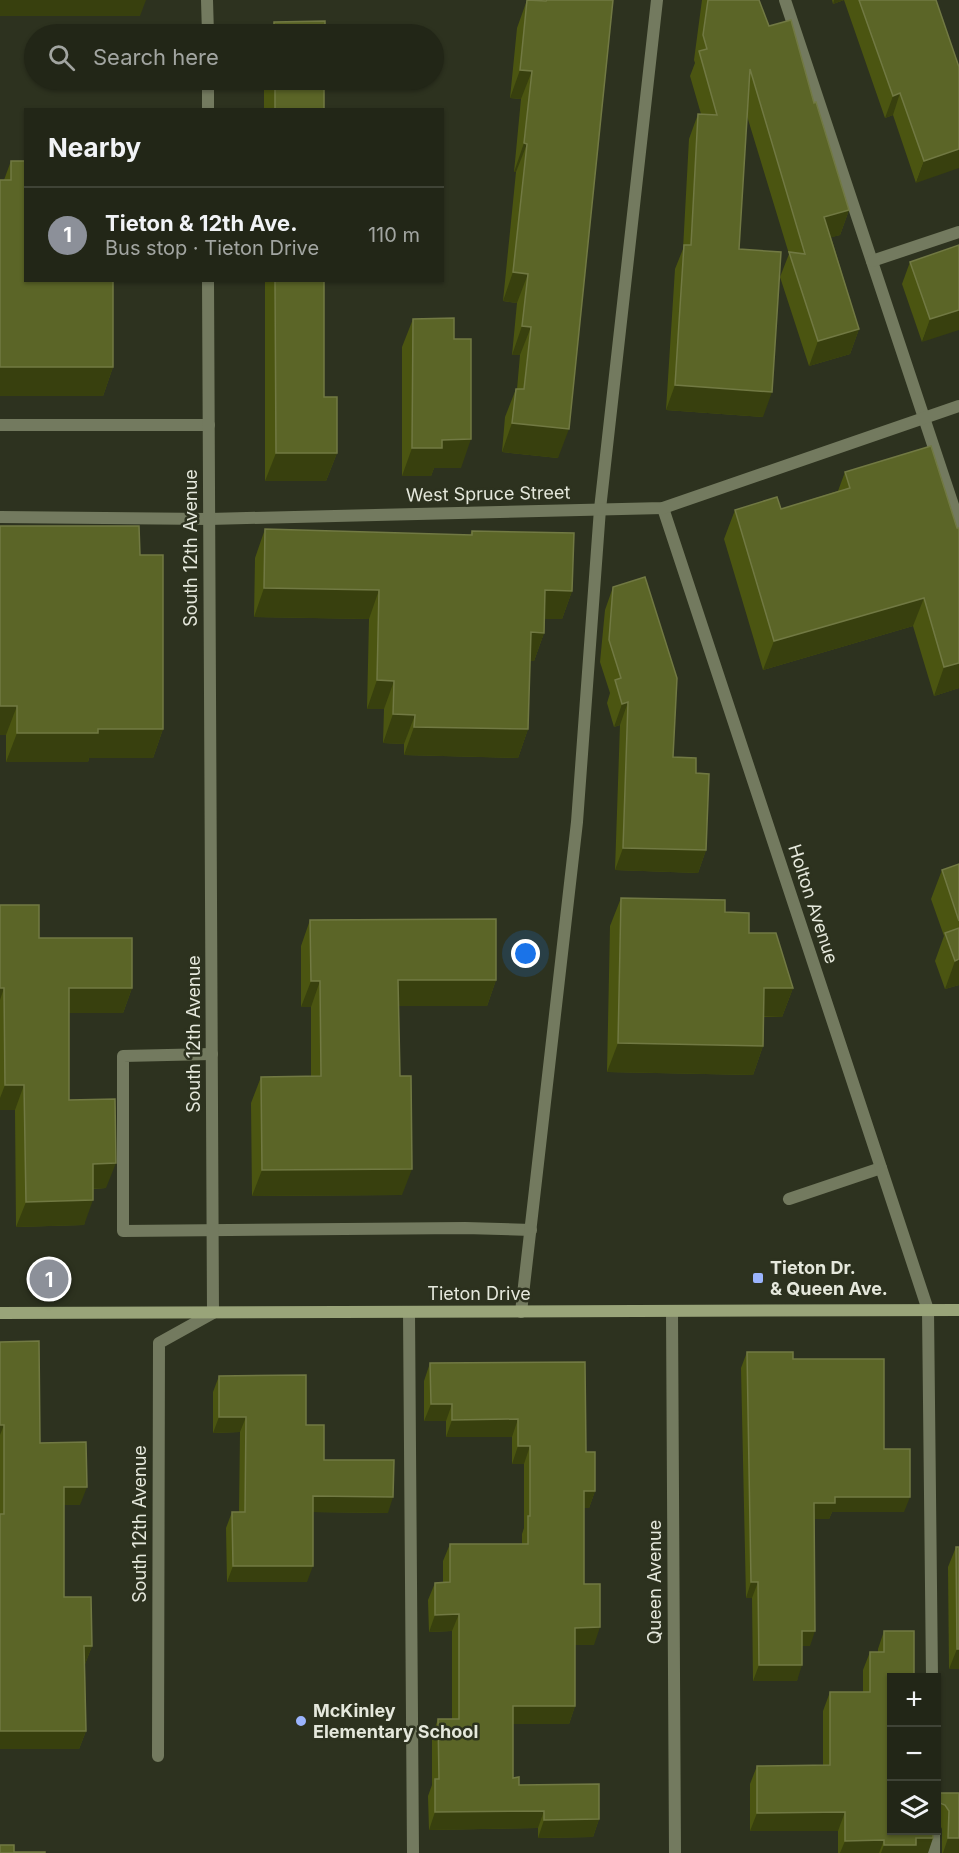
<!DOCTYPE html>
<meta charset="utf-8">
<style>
:root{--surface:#222617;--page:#2a2e20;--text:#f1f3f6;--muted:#a2a5a1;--line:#3f4336;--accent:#8c9099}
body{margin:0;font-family:Inter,sans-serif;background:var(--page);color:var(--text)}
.controls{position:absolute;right:18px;bottom:18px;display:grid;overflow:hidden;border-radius:0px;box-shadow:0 2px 4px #0004}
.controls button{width:54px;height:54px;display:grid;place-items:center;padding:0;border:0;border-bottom:2px solid var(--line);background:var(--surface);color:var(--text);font:30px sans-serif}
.you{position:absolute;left:526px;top:954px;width:21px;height:21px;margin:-15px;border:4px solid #fff;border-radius:50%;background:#1a73e8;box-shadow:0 0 0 9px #1a73e833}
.badge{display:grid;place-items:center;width:39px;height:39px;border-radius:50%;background:var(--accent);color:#fff;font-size:20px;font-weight:700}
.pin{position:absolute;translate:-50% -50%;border:3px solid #fff;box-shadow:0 2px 6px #0006}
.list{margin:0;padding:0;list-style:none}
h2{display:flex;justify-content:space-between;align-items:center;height:78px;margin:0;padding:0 24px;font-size:26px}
h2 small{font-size:20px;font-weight:400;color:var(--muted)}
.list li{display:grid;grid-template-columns:39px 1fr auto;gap:18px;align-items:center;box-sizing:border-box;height:96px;padding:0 24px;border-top:2px solid var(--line)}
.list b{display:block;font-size:22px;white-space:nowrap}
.list p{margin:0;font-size:20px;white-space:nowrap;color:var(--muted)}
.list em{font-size:20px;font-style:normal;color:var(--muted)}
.icon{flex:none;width:33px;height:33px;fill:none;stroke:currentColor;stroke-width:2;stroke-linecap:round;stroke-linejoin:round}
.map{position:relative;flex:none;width:959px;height:1853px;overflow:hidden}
.search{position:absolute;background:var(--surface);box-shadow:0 2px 4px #0004;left:24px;top:24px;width:420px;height:66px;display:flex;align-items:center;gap:15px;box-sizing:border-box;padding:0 21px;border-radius:33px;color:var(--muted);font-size:22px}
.panel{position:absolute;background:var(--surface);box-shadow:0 2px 4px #0004;left:24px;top:108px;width:420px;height:174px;border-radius:0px}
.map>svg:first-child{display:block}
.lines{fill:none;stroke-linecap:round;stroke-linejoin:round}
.service{stroke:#737a5f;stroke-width:12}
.minor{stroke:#737a5f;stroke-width:12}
.secondary{stroke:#99a479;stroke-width:12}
.wall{fill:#4b5511}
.shaded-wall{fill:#38400e}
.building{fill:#5b6527;stroke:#717943;stroke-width:1.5}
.poi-dot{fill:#9bb4fd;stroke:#2d321f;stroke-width:2}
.labels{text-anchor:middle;stroke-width:5;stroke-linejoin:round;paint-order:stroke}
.street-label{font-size:18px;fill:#e5e8dc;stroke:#2d321f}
.poi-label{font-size:18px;font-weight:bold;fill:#e5e8dc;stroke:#2d321f;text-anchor:start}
</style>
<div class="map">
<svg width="959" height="1853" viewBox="0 0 959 1853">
<rect width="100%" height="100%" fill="#2d321f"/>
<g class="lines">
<g class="service">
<polyline points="785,0 959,523"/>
<polyline points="872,261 959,232"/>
<polyline points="0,425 209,425"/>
<polyline points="212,1054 123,1056 123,1231 465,1228 531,1230"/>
<polyline points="789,1199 881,1168"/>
<polyline points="928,1310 932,1678"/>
<polyline points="409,1312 413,1853"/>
<polyline points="521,1312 577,822 600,509 657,0"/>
<polyline points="934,1830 934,1853"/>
</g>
<g class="minor">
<polyline points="207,0 208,34"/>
<polyline points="208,80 208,110"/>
<polyline points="663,508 928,1310"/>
<polyline points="0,517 209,519 663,508 959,406"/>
<polyline points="672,1311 675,1853"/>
<polyline points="158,1756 159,1343 213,1313 208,280"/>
</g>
<polyline class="secondary" points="0,1313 959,1310"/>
</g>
<g class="wall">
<polygon points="527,0 613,0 558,458 502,452 505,417 516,389 517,389 520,355 512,355 517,303 503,301 516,172 514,172 521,99 510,98 517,28"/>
<polygon points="702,0 759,0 769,26 814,103 849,210 840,235 831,237 859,329 850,354 809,366 780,277 789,254 747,116 739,249 763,417 666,410 675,269 683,249 689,139 698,114 701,114 690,76 695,63 694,60"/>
<polygon points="832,0 936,0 959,67 916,183 893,115 885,118 844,0 833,4"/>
<polygon points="274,22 325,34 270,34"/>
<rect x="264" y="80" width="60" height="30"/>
<polygon points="11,161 113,367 103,396 0,396 4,180"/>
<polygon points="959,245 922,342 902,284 910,262"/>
<polygon points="265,280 324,280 324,397 337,453 326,481 265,481"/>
<polygon points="413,319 454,339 461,468 434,468 431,476 402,476 402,347"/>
<polygon points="845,472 957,528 959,528 959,688 934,696 913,626 763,670 724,539 735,510 781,509 838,491"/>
<polygon points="0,526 140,555 163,729 153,758 89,758 88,762 6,762 6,735 0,735"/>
<polygon points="265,529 470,535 472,531 572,591 562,619 545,619 544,633 534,661 530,661 528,729 518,758 404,755 404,744 383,743 384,709 367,709 369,619 254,617 255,558"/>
<polygon points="613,587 673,757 696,773 706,850 698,873 615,870 620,725 614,727 607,703 610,693 600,662 605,610"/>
<polygon points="959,864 959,985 945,989 935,961 944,936 931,899 942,870"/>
<polygon points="621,898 725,912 749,933 793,988 782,1017 764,1017 763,1046 753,1075 607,1072 610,926"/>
<polygon points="0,905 39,938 132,988 123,1013 69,1013 69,1100 106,1188 93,1189 84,1225 16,1227 15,1110 0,1110"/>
<polygon points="310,920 496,980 487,1006 398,1006 402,1195 252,1196 251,1103 261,1077 311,1077 311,1007 301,1007 301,946"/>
<polygon points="0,1342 40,1443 80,1505 64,1505 64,1597 92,1646 85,1664 86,1731 79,1749 0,1749"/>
<polygon points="747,1352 793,1359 884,1449 904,1512 832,1512 829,1519 815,1519 810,1646 802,1646 797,1681 753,1681 752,1598 746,1598 741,1368"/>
<polygon points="430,1363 586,1452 595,1491 589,1508 584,1508 584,1584 594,1645 575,1645 575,1706 569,1724 513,1724 513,1778 519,1785 599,1819 593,1837 538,1838 538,1828 429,1830 428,1796 432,1785 432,1736 438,1719 452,1719 452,1631 429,1632 428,1600 435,1583 443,1583 443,1561 450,1544 522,1544 522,1534 524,1528 524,1464 512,1464 512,1437 446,1437 446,1421 424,1421 424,1381"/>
<polygon points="219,1376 306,1425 324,1460 388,1513 313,1512 307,1582 227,1582 226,1528 232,1512 239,1512 240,1432 213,1433 213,1392"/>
<polygon points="956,1547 959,1669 949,1669 948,1567"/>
<polygon points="884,1631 891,1677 891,1830 928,1853 838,1853 838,1831 750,1831 750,1784 757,1766 823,1765 823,1711 830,1692 863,1692 863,1670 870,1652 878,1652 878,1649"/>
<polygon points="936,1793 959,1793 959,1853 942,1853 942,1829 939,1823 936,1823"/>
</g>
<g class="shaded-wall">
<polygon points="0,0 146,0 140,16 0,16"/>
<polygon points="834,0 844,0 833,4"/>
<polygon points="520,70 532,71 521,99 510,98"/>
<polygon points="900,93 893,115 885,118 893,96"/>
<polygon points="524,143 527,144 516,172 514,172"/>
<polygon points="959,149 959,168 916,183 924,161"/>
<polygon points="849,210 840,235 815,242 824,217"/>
<polygon points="513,272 528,274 517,303 503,301"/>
<polygon points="959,310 959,330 922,342 930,319"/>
<polygon points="522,326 531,327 520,355 512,355"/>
<polygon points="859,329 850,354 809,366 818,341"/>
<polygon points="0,367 113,367 103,396 0,396"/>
<polygon points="675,385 772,392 763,417 666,410"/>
<polygon points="512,423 569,429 558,458 502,452"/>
<polygon points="471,439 461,468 434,468 431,476 402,476 412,448 442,440"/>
<polygon points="276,453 337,453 326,481 265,481"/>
<polygon points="264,588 379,590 369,619 254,617"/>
<polygon points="545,590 572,591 562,619 535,619"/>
<polygon points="924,598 913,626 763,670 774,641"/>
<polygon points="531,632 544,633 534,661 521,661"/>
<polygon points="959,663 959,688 934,696 944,667"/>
<polygon points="377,680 394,681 384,709 367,709"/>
<polygon points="628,702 620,725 614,727 622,704"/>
<polygon points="0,706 17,706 6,735 0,735"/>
<polygon points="393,714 415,715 404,744 383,743"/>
<polygon points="414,727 528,729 518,758 404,755"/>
<polygon points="98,729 163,729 153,758 89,758 88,762 6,762 17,733"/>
<polygon points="623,848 706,850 698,873 615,870"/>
<polygon points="959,959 959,985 945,989 955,961"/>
<polygon points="398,980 496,980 487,1006 388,1006"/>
<polygon points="311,981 320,981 311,1007 301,1007"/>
<polygon points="0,988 4,988 0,1000"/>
<polygon points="69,988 132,988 123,1013 60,1013"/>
<polygon points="764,988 793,988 782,1017 754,1016"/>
<polygon points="618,1043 763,1046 753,1075 607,1072"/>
<polygon points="5,1085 24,1085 15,1110 0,1110 0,1098"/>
<polygon points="116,1163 106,1188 83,1189 93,1164"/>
<polygon points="412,1169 402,1195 252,1196 262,1170"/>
<polygon points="93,1200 84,1225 16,1227 26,1202"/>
<polygon points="431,1404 452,1404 446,1421 424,1421"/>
<polygon points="219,1417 246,1417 240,1432 213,1433"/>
<polygon points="518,1419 512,1437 446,1437 452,1420"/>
<polygon points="0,1425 4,1425 0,1435"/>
<polygon points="518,1446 530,1446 524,1464 512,1464"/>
<polygon points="64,1487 87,1487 80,1505 58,1505"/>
<polygon points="584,1491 595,1491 589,1508 578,1508"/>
<polygon points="313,1496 393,1497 388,1513 307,1512"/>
<polygon points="835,1497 910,1497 904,1512 832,1512 829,1519 809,1519 814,1503"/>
<polygon points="233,1566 313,1566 307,1582 227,1582"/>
<polygon points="751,1582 758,1582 752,1598 746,1598"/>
<polygon points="459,1614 452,1631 429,1632 435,1615"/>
<polygon points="600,1627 594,1645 569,1645 575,1628"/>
<polygon points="802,1631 815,1631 810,1646 796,1646"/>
<polygon points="84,1646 92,1646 85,1664 78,1664"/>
<polygon points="957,1649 959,1649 959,1669 949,1669"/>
<polygon points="759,1665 802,1665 797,1681 753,1681"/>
<polygon points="513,1706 575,1706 569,1724 506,1724"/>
<polygon points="0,1731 86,1731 79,1749 0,1749"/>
<polygon points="940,1803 936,1813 936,1806"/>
<polygon points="544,1811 538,1828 429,1830 435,1812"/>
<polygon points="845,1812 838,1831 750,1831 757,1813"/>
<polygon points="599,1819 593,1837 538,1838 544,1820"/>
<polygon points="916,1838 933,1838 928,1853 881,1853 884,1845"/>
<polygon points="948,1838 959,1838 959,1853 943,1853"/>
<polygon points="884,1840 879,1853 840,1853 845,1841"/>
</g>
<g class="building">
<polygon points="527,0 546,1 547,0 613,0 569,429 512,423 516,389 524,389 531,327 522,326 528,274 513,272 527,144 524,143 532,71 520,70"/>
<polygon points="708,0 759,0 769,26 791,20 814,103 816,102 849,210 824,217 859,329 818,341 789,252 805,254 750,69 739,249 781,252 772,392 675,385 684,245 691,245 698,114 717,115 699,51 707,49 703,35"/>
<polygon points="859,0 936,0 959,67 959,149 924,161 900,93 893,96"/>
<polygon points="325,21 325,34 274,34 274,22"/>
<rect x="275" y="80" width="49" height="30"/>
<polygon points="11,161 26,161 26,280 113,280 113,367 0,367 0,180 11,180"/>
<polygon points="959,245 959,310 930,319 910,262"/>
<polygon points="275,280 324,280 324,397 337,397 337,453 276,453"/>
<polygon points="454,318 454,339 471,339 471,439 442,440 442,448 412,448 413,319"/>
<polygon points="931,446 957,528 959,528 959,663 944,667 924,598 774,641 735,510 777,497 781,509 850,488 845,472"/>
<polygon points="0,526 139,526 140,555 163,555 163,729 98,729 98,733 17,733 17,706 0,706"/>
<polygon points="265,529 472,535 472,531 574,533 572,591 545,590 544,633 531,632 528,729 414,727 415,715 393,714 394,681 377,680 379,590 264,588"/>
<polygon points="645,577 677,678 673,757 696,758 696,773 709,774 706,850 623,848 628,702 622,704 615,680 621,678 609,640 613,587"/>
<polygon points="959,864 959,921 942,870"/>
<polygon points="621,898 725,900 725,912 749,913 749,933 776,933 793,988 764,988 763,1046 618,1043"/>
<polygon points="0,905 39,905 39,938 132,938 132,988 69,988 69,1100 115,1099 116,1163 93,1164 93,1200 26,1202 24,1085 5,1085 4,988 0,988"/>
<polygon points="496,919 496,980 398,980 400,1076 411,1076 412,1169 262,1170 261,1077 321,1076 320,981 311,981 310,920"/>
<polygon points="959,928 959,959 955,961 945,933"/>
<polygon points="39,1341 40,1443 86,1442 87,1487 64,1487 64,1597 91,1597 92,1646 84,1646 86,1731 0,1731 0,1514 4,1514 4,1425 0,1425 0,1342"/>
<polygon points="747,1352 793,1352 793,1359 884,1359 884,1449 910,1449 910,1497 835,1497 835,1503 814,1503 815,1631 802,1631 802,1665 759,1665 758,1582 751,1582"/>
<polygon points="585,1362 586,1452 595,1452 595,1491 584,1491 584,1584 600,1584 600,1627 575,1628 575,1706 513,1706 513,1778 519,1777 519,1785 599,1784 599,1819 544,1820 544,1811 435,1812 435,1779 439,1779 438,1719 459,1719 459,1614 435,1615 435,1583 450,1582 450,1544 528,1544 528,1516 530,1516 530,1446 518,1446 518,1419 452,1420 452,1404 431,1404 430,1363"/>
<polygon points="306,1375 306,1425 324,1425 324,1460 394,1460 393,1497 313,1496 313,1566 233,1566 232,1512 245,1512 246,1417 219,1417 219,1376"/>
<polygon points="956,1547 959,1547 959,1649 957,1649"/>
<polygon points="884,1631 914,1631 914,1677 891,1677 891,1830 933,1830 933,1838 916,1838 916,1845 884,1845 884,1840 845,1841 845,1812 757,1813 757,1766 830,1765 830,1692 870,1692 870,1652 884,1652"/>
<polygon points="936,1793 959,1793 959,1838 948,1838 949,1811 945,1805 940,1803 936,1806"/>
<polygon points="0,1845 14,1845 14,1852 45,1852 45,1853 0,1853"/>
</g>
<g class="poi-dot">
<rect x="752" y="1272" width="12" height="12" rx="3"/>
<circle cx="301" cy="1721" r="6"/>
</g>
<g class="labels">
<g class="street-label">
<text transform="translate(488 494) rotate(-1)" y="6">West Spruce Street</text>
<text transform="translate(191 548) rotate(-90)" y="6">South 12th Avenue</text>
<text transform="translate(813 904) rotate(72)" y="6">Holton Avenue</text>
<text transform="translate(194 1034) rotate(-90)" y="6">South 12th Avenue</text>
<text x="479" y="1300">Tieton Drive</text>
<text transform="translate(140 1524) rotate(-90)" y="6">South 12th Avenue</text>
<text transform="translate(655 1582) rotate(-90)" y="6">Queen Avenue</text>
</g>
<g class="poi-label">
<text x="770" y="1274">Tieton Dr.<tspan x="770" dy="21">&amp; Queen Ave.</tspan></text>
<text x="313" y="1717">McKinley<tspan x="313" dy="21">Elementary School</tspan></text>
</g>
</g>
</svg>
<div class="controls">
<button>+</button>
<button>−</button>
<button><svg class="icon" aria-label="layers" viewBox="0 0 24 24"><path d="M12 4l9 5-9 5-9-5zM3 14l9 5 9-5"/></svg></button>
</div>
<div class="you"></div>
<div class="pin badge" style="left:49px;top:1279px">1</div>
<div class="search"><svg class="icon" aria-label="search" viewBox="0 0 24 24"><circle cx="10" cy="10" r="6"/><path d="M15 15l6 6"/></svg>Search here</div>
<section class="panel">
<h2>Nearby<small></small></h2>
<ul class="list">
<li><span class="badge">1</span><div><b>Tieton &amp; 12th Ave.</b><p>Bus stop · Tieton Drive</p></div><em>110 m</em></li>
</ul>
</section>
</div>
